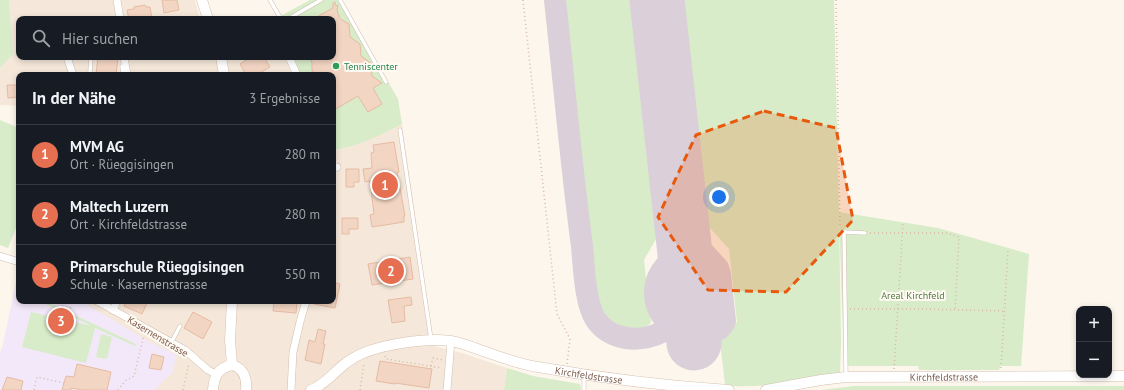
<!DOCTYPE html>
<html lang="de">
<meta charset="utf-8">
<style>
:root{--surface:#171b24;--page:#20242c;--text:#f1f3f6;--muted:#9ea1a6;--line:#363941;--accent:#e76f51}
body{margin:0;font-family:"PT Sans",sans-serif;background:var(--page);color:var(--text)}
.controls{position:absolute;right:12px;bottom:12px;display:grid;overflow:hidden;border-radius:8px;box-shadow:0 2px 6px #0003}
.controls button{width:36px;height:36px;display:grid;place-items:center;padding:0;border:0;border-bottom:1px solid var(--line);background:var(--surface);color:var(--text);font:20px sans-serif}
.you{position:absolute;left:719px;top:197px;width:14px;height:14px;margin:-10px;border:3px solid #fff;border-radius:50%;background:#1a73e8;box-shadow:0 0 0 6px #1a73e833}
.badge{display:grid;place-items:center;width:26px;height:26px;border-radius:50%;background:var(--accent);color:#fff;font-size:13px;font-weight:700}
.pin{position:absolute;translate:-50% -50%;border:2px solid #fff;box-shadow:0 1px 4px #0006}
.list{margin:0;padding:0;list-style:none}
h2{display:flex;justify-content:space-between;align-items:center;height:52px;margin:0;padding:0 16px;font-size:17px}
h2 small{font-size:13px;font-weight:400;color:var(--muted)}
.list li{display:grid;grid-template-columns:26px 1fr auto;gap:12px;align-items:center;box-sizing:border-box;height:60px;padding:0 16px;border-top:1px solid var(--line)}
.list b{display:block;font-size:15px;white-space:nowrap}
.list p{margin:0;font-size:13px;white-space:nowrap;color:var(--muted)}
.list em{font-size:13px;font-style:normal;color:var(--muted)}
.icon{flex:none;width:22px;height:22px;fill:none;stroke:currentColor;stroke-width:2;stroke-linecap:round;stroke-linejoin:round}
.map{position:relative;flex:none;width:1124px;height:390px;overflow:hidden}
.search{position:absolute;background:var(--surface);box-shadow:0 2px 6px #0003;left:16px;top:16px;width:320px;height:44px;display:flex;align-items:center;gap:10px;box-sizing:border-box;padding:0 14px;border-radius:8px;color:var(--muted);font-size:15px}
.panel{position:absolute;background:var(--surface);box-shadow:0 2px 6px #0003;left:16px;top:72px;width:320px;height:232px;border-radius:8px}
.map>svg:first-child{display:block}
.residential{fill:#f5e8da}
.education{fill:#f3e8fa}
.green{fill:#d8ecc9}
.lines{fill:none;stroke-linecap:round;stroke-linejoin:round}
.taxiway{stroke:#dbcfda;stroke-width:22}
.runway{stroke:#dbcfda;stroke-width:55}
.building{fill:#f3d5c3;stroke:#e6bba3}
.lane-casing{stroke:#d1beb0;stroke-width:4.5}
.street-casing{stroke:#d1beb0;stroke-width:8}
.secondary-casing{stroke:#d6c0b0;stroke-width:11}
.path{stroke:#d9b8a5;stroke-width:1.5;stroke-dasharray:1 3;stroke-linecap:butt}
.lane{stroke:#fff;stroke-width:3.5}
.street{stroke:#fff;stroke-width:7}
.secondary{stroke:#fff;stroke-width:10}
.marked{fill:#e8590c;fill-opacity:0.2;stroke:#e8590c;stroke-width:3;stroke-dasharray:8 5;stroke-linejoin:round}
.leisure-dot{fill:#2e9e5b;stroke:#fffaf3;stroke-width:1.5}
.labels{text-anchor:middle;stroke-width:4;stroke-linejoin:round;paint-order:stroke}
.leisure-label{font-size:10px;fill:#27864d;stroke:#fffaf3;text-anchor:start}
.park-label{font-size:10px;fill:#537a41;stroke:#fffaf3}
.street-label{font-size:10px;fill:#7a5c4d;stroke:#fffaf3}
</style>
<div class="map">
<svg width="1124" height="390" viewBox="0 0 1124 390">
<rect width="100%" height="100%" fill="#fdf6ec"/>
<g class="residential">
<polygon points="9,0 195,0 200,19 19,19 19,57 214,57 216,62 236,57 285,57 292,75 19,75 19,106 0,105 0,68 13,54"/>
<polygon points="402,124 434,346 462,353 507,368 504,390 0,390 0,353 3,345 17,278 19,259 19,301 333,301 333,150 345,148 373,138"/>
</g>
<polygon class="education" points="19,277 19,301 81,301 148,341 177,355 172,373 154,390 0,390 0,353 3,345 17,278"/>
<g class="green">
<polygon points="0,0 9,0 13,54 0,68"/>
<path d="M310,0h31l57,99 4,25c-22,11 -44,23 -69,26v-75h-36l-8,-18h44v-38h-58z"/>
<path d="M561,0h73l26,232 -16,28 7,63c-21,17 -46,3 -56,-19z"/>
<path d="M683,0h151l5,212 99,16 91,26 -8,112h-21l-1,4h-80l-1,-4h-74l-5,-151 2,126 -1,32c-34,6 -81,17 -115,12l-5,-44 17,-19 -8,-73 -22,-24z"/>
<polygon points="0,120 19,128 19,220 8,248 0,245"/>
<polygon points="39,301 45,301 136,344 135,346 95,328 86,363 22,347 31,312 92,326"/>
<polygon points="101,334 112,337 107,359 96,357"/>
<polygon points="507,368 533,376 580,384 581,390 504,390"/>
<polygon points="855,386 1124,386 1124,390 821,390"/>
</g>
<g class="lines">
<g class="taxiway">
<path d="M555,0c9,82 16,165 27,246 2,21 3,58 14,74 15,21 44,23 66,12 20,-10 23,-31 26,-51"/>
<path d="M681,224l5,9 32,35 2,6 5,47c-3,8 -9,11 -16,13 -27,7 -55,-14 -54,-43 1,-27 27,-33 28,-52"/>
</g>
<polyline class="runway" points="657,0 688,281 694,343"/>
</g>
<g class="building">
<polygon points="162,0 177,0 179,10 164,13"/>
<polygon points="335,2 336,6 338,5 337,10 339,17 342,20 349,24 350,37 360,44 361,56 371,63 372,76 382,83 373,88 382,104 368,112 358,96 334,110 333,75 318,75 312,71 312,63 310,57 333,57 333,19 313,19 333,8 333,3"/>
<polygon points="145,5 146,7 150,7 152,19 129,19 127,10 134,9 134,7"/>
<polygon points="98,57 118,57 116,75 96,75"/>
<polygon points="251,57 264,57 270,67 256,75 246,75 240,64"/>
<polygon points="7,85 19,85 19,97 8,98"/>
<polygon points="394,142 399,172 397,172 405,216 404,216 404,222 372,227 370,215 374,214 370,181 365,182 363,169 372,168 371,153 374,152 373,145"/>
<polygon points="346,169 359,169 359,182 354,182 354,187 346,187"/>
<polygon points="342,218 358,218 358,229 349,229 349,234 342,234"/>
<polygon points="410,257 413,279 372,285 368,264"/>
<polygon points="333,282 340,284 335,308 314,304 314,301 333,301"/>
<polygon points="411,297 412,305 404,306 405,321 392,323 388,300"/>
<polygon points="126,301 148,301 142,314 124,306"/>
<polygon points="274,301 297,301 296,313 273,311"/>
<polygon points="193,312 212,322 203,339 184,328"/>
<polygon points="318,329 326,331 323,344 325,344 321,364 305,360 309,340 315,342"/>
<polygon points="152,354 164,357 161,370 149,368"/>
<polygon points="380,361 432,369 429,388 395,383 395,384 376,381"/>
<polygon points="77,364 111,372 107,390 82,390 71,388 71,390 62,390 66,376 74,377"/>
<polygon points="7,377 23,381 21,390 2,390"/>
</g>
<g class="lines">
<g class="lane-casing">
<g id="lane">
<polyline points="270,0 281,19"/>
<polyline points="340,0 386,82"/>
<polyline points="288,19 321,0"/>
<polyline points="122,66 123,75"/>
<polyline points="90,72 91,57"/>
<polyline points="400,130 431,339"/>
<polyline points="171,343 180,326"/>
<polyline points="584,375 584,390"/>
<polyline points="846,376 844,232 865,233"/>
</g>
</g>
<g class="street-casing">
<g id="street">
<polyline points="117,0 120,19"/>
<polyline points="67,57 73,75"/>
<polyline points="124,57 127,75"/>
<polyline points="289,57 297,75"/>
<polyline points="333,168 337,167"/>
<polyline points="0,256 19,262"/>
<polyline points="97,301 185,350 208,370 217,375"/>
<polyline points="113,310 117,301"/>
<polyline points="291,390 293,352 300,322 306,301"/>
<polyline points="447,390 451,341"/>
</g>
</g>
<g class="secondary-casing">
<g id="secondary">
<polyline points="202,0 208,19"/>
<polyline points="221,57 224,75"/>
<polyline points="232,301 230,340 232,365"/>
<path d="M213,390c1,-14 5,-22 19,-25 12,3 15,14 14,25"/>
<path id="s1" d="M311,390c15,-6 23,-18 35,-27 10,-8 24,-13 36,-16 22,-5 46,-9 69,-6 11,2 21,6 32,10 18,6 35,13 55,16 63,11 127,19 191,23"/>
<path id="s2" d="M766,390l55,-10 25,-3 278,-1"/>
</g>
</g>
<g class="path">
<polyline points="523,0 557,314 570,339 567,364"/>
<polyline points="836,0 840,227"/>
<polyline points="283,75 289,72"/>
<polyline points="870,233 946,233 959,237 955,310"/>
<polyline points="62,306 72,308"/>
<polyline points="850,309 926,309 1004,311"/>
<polyline points="385,356 386,359 442,368"/>
<polyline points="431,366 433,358 443,360"/>
<polyline points="1001,368 1008,250"/>
<polyline points="894,369 903,223"/>
<polyline points="34,390 37,377 64,383"/>
<polyline points="118,390 125,381 134,376 144,335"/>
<polyline points="183,390 189,363"/>
<polyline points="360,390 364,363"/>
</g>
<use href="#lane" class="lane"/>
<use href="#street" class="street"/>
<use href="#secondary" class="secondary"/>
</g>
<path class="marked" d="M764,111l72,17 17,92 -67,72 -78,-2 -50,-73 38,-82z"/>
<circle class="leisure-dot" cx="336" cy="66" r="4"/>
<g class="labels">
<g class="leisure-label">
<text x="344" y="70">Tenniscenter</text>
</g>
<g class="park-label">
<text x="913" y="299">Areal Kirchfeld</text>
</g>
<g class="street-label">
<text transform="translate(158 336) rotate(31)" y="4">Kasernenstrasse</text>
<text dy="4" stroke="none"><textPath href="#s1" startOffset="296">Kirchfeldstrasse</textPath></text>
<text dy="4" stroke="none"><textPath href="#s2" startOffset="179">Kirchfeldstrasse</textPath></text>
</g>
</g>
</svg>
<div class="controls">
<button>+</button>
<button>−</button>
</div>
<div class="you"></div>
<div class="pin badge" style="left:385px;top:185px">1</div>
<div class="pin badge" style="left:391px;top:271px">2</div>
<div class="pin badge" style="left:61px;top:321px">3</div>
<div class="search"><svg class="icon" aria-label="search" viewBox="0 0 24 24"><circle cx="10" cy="10" r="6"/><path d="M15 15l6 6"/></svg>Hier suchen</div>
<section class="panel">
<h2>In der Nähe<small>3 Ergebnisse</small></h2>
<ul class="list">
<li><span class="badge">1</span><div><b>MVM AG</b><p>Ort · Rüeggisingen</p></div><em>280 m</em></li>
<li><span class="badge">2</span><div><b>Maltech Luzern</b><p>Ort · Kirchfeldstrasse</p></div><em>280 m</em></li>
<li><span class="badge">3</span><div><b>Primarschule Rüeggisingen</b><p>Schule · Kasernenstrasse</p></div><em>550 m</em></li>
</ul>
</section>
</div>
